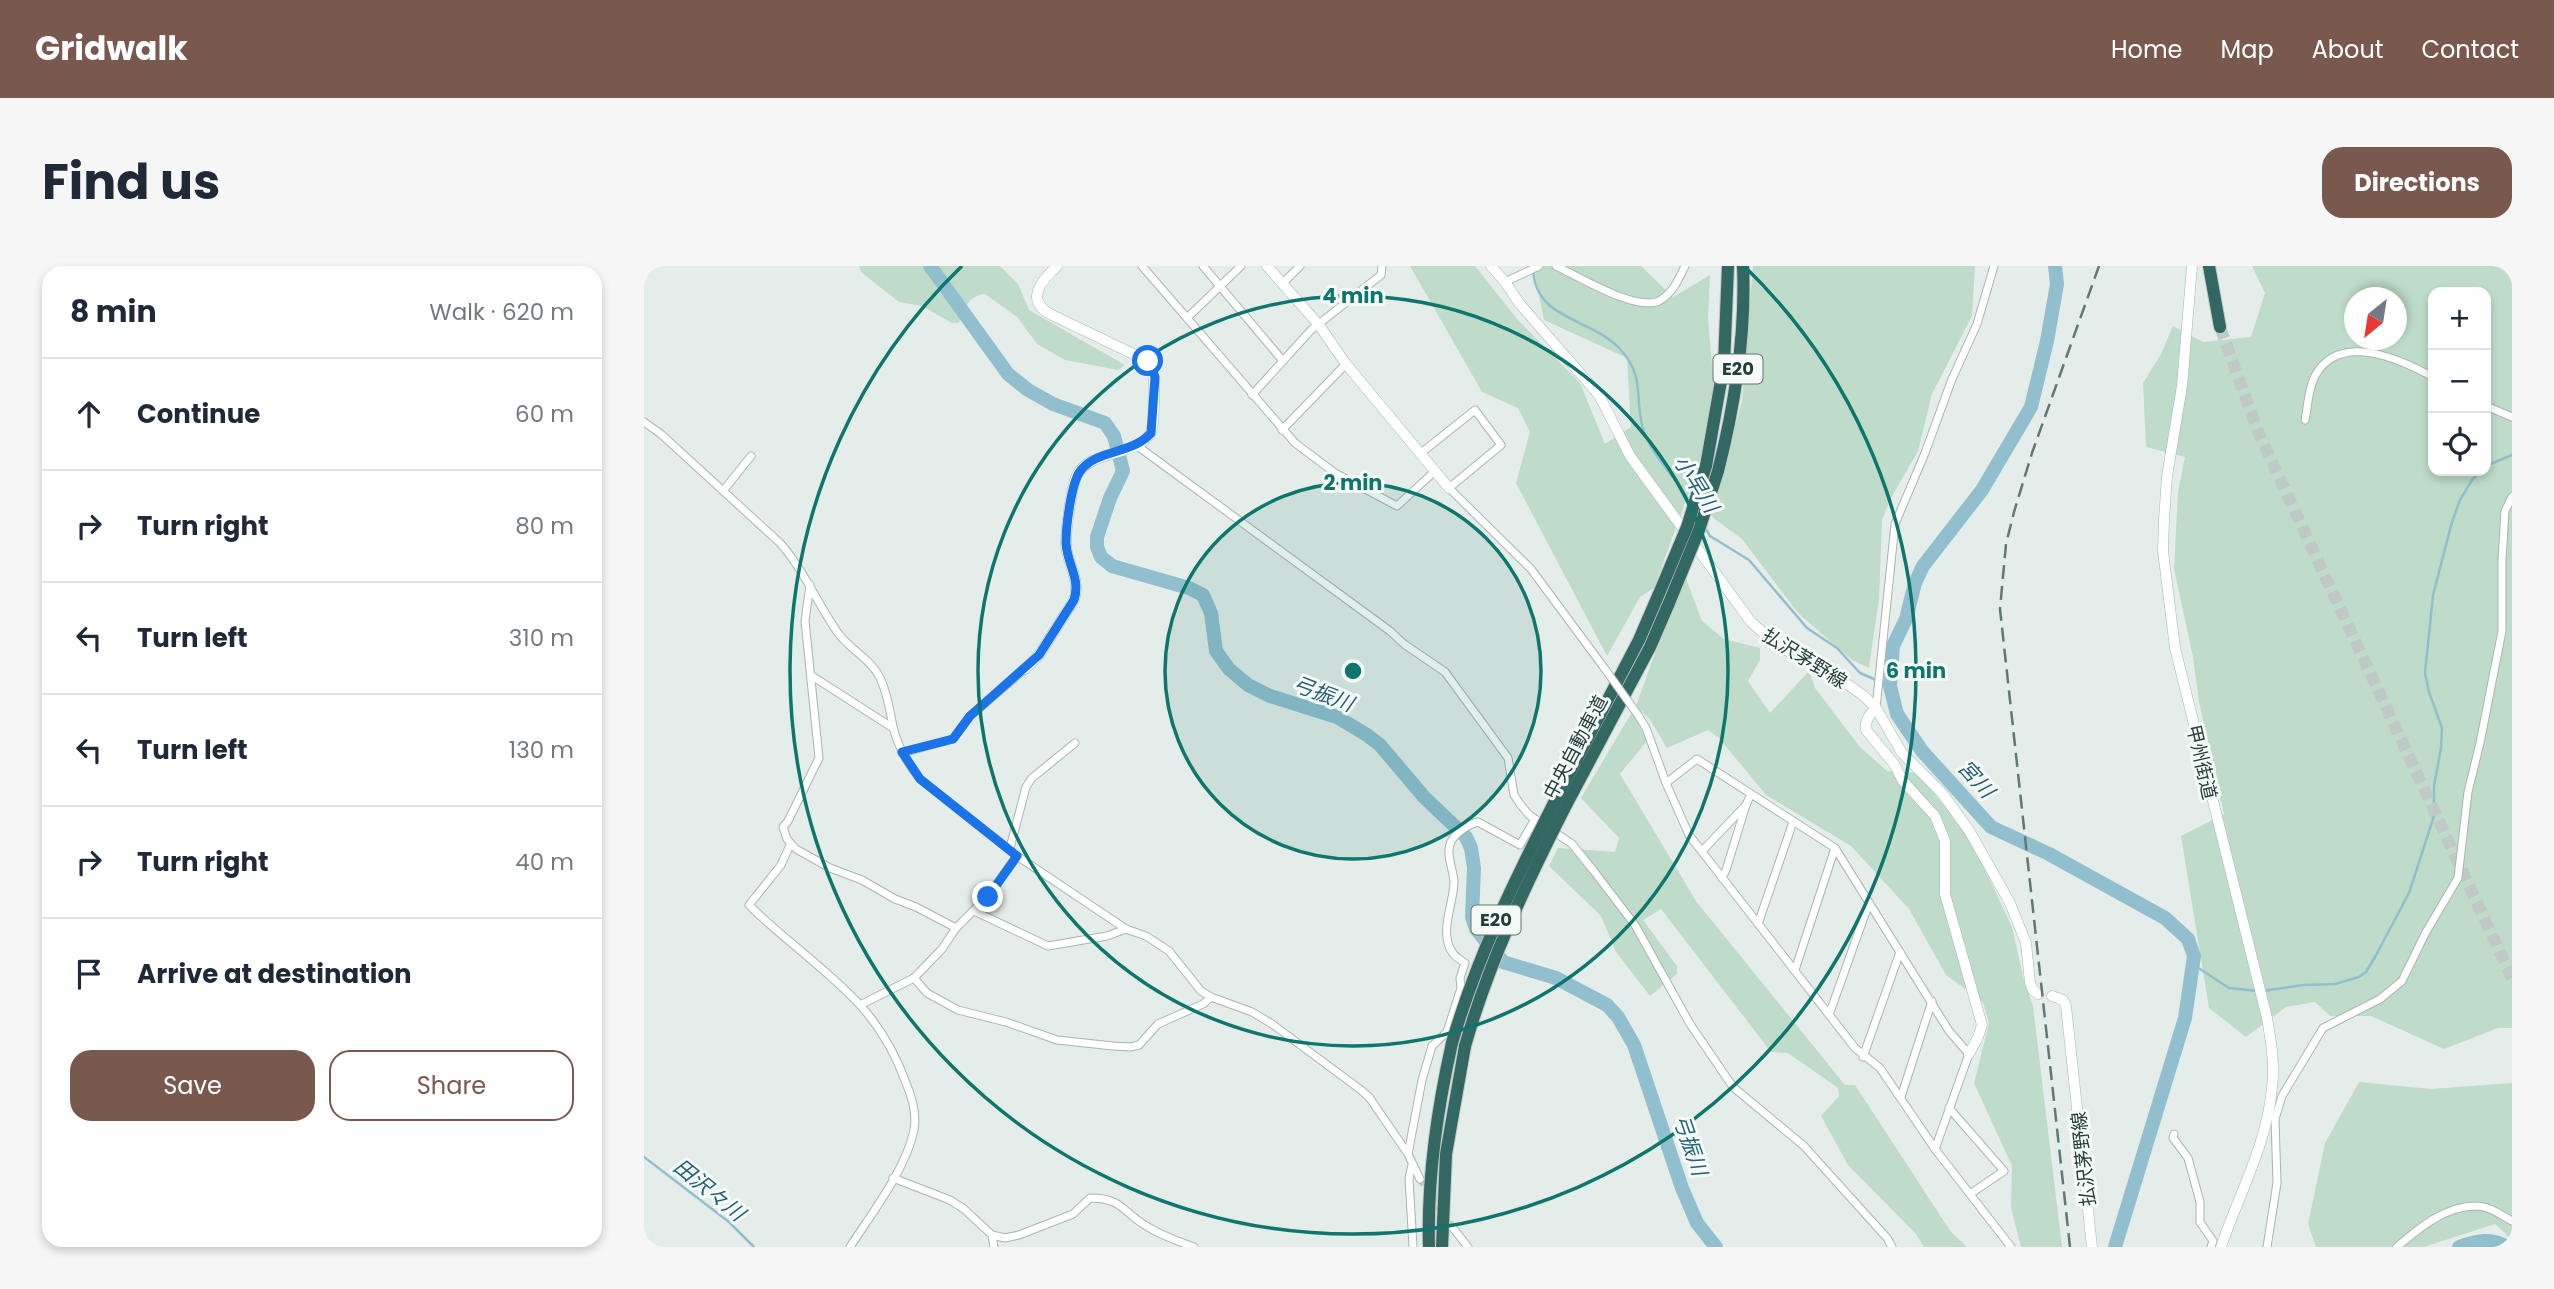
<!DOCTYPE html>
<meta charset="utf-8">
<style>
:root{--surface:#fff;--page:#f6f6f7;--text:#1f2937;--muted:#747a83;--line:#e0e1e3;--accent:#79584d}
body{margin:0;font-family:Poppins,"Noto Sans JP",sans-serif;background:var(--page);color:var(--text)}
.controls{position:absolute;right:21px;top:21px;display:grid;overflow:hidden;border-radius:14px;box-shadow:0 4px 10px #0003}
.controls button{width:63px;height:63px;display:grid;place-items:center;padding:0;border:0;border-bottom:2px solid var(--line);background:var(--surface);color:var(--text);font:35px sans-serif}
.compass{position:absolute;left:1700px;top:21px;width:63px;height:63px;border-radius:50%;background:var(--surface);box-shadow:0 4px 10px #0003;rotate:210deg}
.stop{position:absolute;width:21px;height:21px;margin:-16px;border:5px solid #1a73e8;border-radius:50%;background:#fff}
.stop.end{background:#1a73e8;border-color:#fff;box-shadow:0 2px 7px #0008}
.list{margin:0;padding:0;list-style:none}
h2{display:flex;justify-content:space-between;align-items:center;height:91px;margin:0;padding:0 28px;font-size:30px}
h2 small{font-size:23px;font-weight:400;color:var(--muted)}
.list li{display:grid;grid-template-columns:46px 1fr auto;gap:21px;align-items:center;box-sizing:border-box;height:112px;padding:0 28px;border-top:2px solid var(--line)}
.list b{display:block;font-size:26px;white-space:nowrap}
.list em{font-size:23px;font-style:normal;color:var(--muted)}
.actions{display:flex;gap:14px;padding:21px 28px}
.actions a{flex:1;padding:16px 0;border:2px solid var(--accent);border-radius:21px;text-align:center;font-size:24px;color:var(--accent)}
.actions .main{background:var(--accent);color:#fff}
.icon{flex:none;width:38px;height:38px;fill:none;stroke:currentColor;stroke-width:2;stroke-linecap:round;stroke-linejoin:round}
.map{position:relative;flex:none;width:1868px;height:981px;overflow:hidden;border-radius:21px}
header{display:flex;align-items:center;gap:42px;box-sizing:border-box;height:98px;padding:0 35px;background:var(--accent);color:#fff}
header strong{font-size:33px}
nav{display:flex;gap:38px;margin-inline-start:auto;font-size:24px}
.intro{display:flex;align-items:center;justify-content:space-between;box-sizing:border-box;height:168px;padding:0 42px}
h1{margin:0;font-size:49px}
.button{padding:18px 32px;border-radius:21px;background:var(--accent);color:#fff;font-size:24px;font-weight:700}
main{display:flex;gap:42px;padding:0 42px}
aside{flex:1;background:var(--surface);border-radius:21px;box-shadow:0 4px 10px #0003}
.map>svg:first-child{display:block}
.green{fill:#bfdcca;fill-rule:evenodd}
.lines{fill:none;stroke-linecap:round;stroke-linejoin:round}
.stream{stroke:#91bfce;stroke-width:2.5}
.river{stroke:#91bfce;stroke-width:14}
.street-tunnel{stroke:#bfcac7;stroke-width:7;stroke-dasharray:7 3.5;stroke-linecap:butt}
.highway-tunnel{stroke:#bfcac7;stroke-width:12;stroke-dasharray:12 6;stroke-linecap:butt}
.street-casing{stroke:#a8b5b1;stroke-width:9}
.secondary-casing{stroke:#a4b8b3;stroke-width:11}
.highway-casing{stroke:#c2c9c8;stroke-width:14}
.street{stroke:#fff;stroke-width:7}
.secondary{stroke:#fff;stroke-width:10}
.highway{stroke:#336862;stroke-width:12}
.rail{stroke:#607974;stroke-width:2.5;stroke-dasharray:14 7;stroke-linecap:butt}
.street-bridge-casing{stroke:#a8b5b1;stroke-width:9;stroke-linecap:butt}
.highway-bridge-casing{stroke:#c2c9c8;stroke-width:14;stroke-linecap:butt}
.street-bridge{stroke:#fff;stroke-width:7}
.highway-bridge{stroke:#336862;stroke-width:12}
.route{stroke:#1a73e8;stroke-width:9}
.ring{fill:none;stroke:#0f766e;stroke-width:3.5}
.labels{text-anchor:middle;stroke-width:6;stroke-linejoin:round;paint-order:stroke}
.shield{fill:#f5faf8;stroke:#637672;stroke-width:2}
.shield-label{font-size:18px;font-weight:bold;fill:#253e39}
.street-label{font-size:19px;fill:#253e39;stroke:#f5faf8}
.water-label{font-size:21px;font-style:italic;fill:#236176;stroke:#f5faf8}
.centre{fill:#0f766e;stroke:#f5faf8;stroke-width:3.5}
.ring-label{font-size:21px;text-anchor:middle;font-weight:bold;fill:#0f766e;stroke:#f5faf8;stroke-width:6;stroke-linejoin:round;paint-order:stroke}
</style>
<header>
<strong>Gridwalk</strong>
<nav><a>Home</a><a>Map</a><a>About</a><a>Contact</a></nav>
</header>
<div class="intro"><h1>Find us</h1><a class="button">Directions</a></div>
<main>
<aside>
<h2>8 min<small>Walk · 620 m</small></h2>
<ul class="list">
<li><svg class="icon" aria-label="ahead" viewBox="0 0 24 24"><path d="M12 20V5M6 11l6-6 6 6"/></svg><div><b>Continue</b></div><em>60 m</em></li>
<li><svg class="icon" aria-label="right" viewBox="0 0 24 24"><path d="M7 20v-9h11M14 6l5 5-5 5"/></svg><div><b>Turn right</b></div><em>80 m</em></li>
<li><svg class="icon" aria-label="left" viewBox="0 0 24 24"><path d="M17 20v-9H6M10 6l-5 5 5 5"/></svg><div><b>Turn left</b></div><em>310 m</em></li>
<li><svg class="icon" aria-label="left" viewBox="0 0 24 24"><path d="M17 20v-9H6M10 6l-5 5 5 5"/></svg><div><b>Turn left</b></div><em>130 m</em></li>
<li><svg class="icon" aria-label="right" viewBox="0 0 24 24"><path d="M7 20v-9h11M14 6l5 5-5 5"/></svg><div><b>Turn right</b></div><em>40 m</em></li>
<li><svg class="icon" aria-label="arrive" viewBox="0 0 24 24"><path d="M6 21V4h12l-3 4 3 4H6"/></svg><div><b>Arrive at destination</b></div></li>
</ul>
<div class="actions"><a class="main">Save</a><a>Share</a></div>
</aside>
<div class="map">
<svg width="1868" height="981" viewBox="0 0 1868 981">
<rect width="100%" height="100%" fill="#e5edea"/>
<g class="green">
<path d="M215,0h141l18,18 11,26 96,55 -7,5 -53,-10 -28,-16 -20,-27 -32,-23c-17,2 -20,14 -26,29h-7l-30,-17 -23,-4 -38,-30z"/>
<polygon points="766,0 831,0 874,54 936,117 961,178 987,161 983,92 900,54 889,0 997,0 1029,31 1066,9 1064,53 1070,121 1058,187 1053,202 1077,213 1098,135 1109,0 1331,0 1328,50 1288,128 1274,185 1247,232 1238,254 1235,333 1225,402 1208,394 1154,347 1098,273 1072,254 1045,226 1010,322 996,331 963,390 872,217 886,166 874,142 838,126"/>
<path d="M1608,0h260v762h-14l-54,21 -73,-33h-41l-15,-14 -29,5 -40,30 -37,-29 -28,-172 43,-22 -25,-112 -6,-45 -19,-88 4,-77 7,-35 -39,-10 -3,-64 18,-29 12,-28 30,16 48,-5 14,-44zM1789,26h53v179h-53zM1710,32h42v42h-42z"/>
<polygon points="1040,307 1058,355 1080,373 1116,382 1116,394 1104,415 1126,447 1165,405 1171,422 1215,480 1243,505 1273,507 1325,570 1368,661 1379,711 1389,740 1418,981 1377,981 1367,941 1368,900 1330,817 1345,757 1339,736 1302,709 1265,643 1207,580 1122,529 1075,472 1064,464 1023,482 1005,452 992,440"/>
<polygon points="988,446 1003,475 976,508 1052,635 1201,819 1211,819 1307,966 1323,981 1280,981 1272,968 1204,899 1177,850 1195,830 1194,822 1144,787 1127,786 1017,643 999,654 1033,700 1033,708 1006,730 972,686 957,650 905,600 914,582 971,586 975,572 937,532"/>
<polygon points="1715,816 1787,823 1868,817 1868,974 1851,958 1780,981 1672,981 1664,958 1681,877"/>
</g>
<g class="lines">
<g class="stream">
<path d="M889,3c2,51 56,48 86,79 27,28 15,50 24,81 9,27 33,49 47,73"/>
<polyline points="1842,200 1868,189"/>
<polyline points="1062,263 1066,270 1105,294 1163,362 1193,382 1216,407 1246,420"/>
<polyline points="1549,702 1556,703 1585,722 1613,725"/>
<polyline points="1619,725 1659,719 1691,718 1715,711 1722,706 1731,691 1765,627 1790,550 1790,520 1797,482 1798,462 1785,426 1781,407 1789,329 1808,256 1816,234 1828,214 1837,205"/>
<polyline points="0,891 85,956 110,981"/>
</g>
<g class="river">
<polyline points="286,0 364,108 384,124 409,138 461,157 470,170 479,205 466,232 453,271 453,281 457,291 468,300 545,322 559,329 567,347 572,385 585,403 604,419 626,430 693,451 723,469 736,479 780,531 822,571 827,582 830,602 828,651 832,663 859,696 912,712 963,739 974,751 990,779 1038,922 1053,957 1072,981"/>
<polyline points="1411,0 1413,18 1403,75 1387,141 1338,224 1279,300 1271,317 1262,353 1249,380 1246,420 1253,448 1278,485 1347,561 1405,588 1521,652 1544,673 1550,690 1541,752 1471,981"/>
<path d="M1815,981c17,-6 32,-10 48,0"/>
</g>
<polyline class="street-tunnel" points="776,913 809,962"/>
<polyline class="highway-tunnel" points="1576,61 1615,168 1868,712"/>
<g class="street-casing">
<g id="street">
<polyline points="498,0 651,177 691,207 753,240 791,205"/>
<polyline points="559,0 639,95"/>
<path d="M912,0c22,10 80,46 103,35 13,-7 20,-22 26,-35"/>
<polyline points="861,16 895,0"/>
<polyline points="639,17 656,0"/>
<polyline points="543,52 597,0"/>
<polyline points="608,129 667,64 737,9 738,0"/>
<polyline points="1842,140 1868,151"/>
<path d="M1661,154c3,-14 3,-31 10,-44 24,-45 85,-17 118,1"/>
<path d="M0,156l17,12 119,109c24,27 37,60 58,90 13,18 34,26 43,47 7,16 9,31 12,47 5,20 14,36 27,52l97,77 109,73 20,7 23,15 32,40 10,6 41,15 20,12 89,66 8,7 39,57 12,25"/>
<polyline points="638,164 702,98"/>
<polyline points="492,179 746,365 760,378 801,406 864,492 870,529 876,538 885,549 928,578 949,604 991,659 1046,758 1089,821 1160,880 1243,972 1248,981"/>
<polyline points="777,187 831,144 857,179 805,222 887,303 961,403"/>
<polyline points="79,225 107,190"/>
<polyline points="166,319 161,355 175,492 144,555 139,561 143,573 152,583 186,602 218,614 251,633 272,641 312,662"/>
<polyline points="168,410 249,462"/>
<polyline points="1232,442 1251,258 1281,187 1308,113 1333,58 1350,0"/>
<polyline points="994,449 1002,462 1022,517 1045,569 1211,782 1236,802 1291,883 1367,981"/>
<polyline points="258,487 309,473 326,450 381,403"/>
<polyline points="1022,517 1053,493 1191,582 1305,765 1325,788 1291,883"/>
<path d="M146,579l-9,20 -32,40c35,35 78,64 111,100 20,22 36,50 46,78 6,14 11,31 8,47 -8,39 -42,83 -64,117"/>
<polyline points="366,582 382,521 388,512 431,477"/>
<polyline points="1058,585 1102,539 1107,528"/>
<polyline points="1078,612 1082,604 1102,539"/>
<polyline points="330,645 404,680 463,670 482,663"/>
<polyline points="1114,658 1149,556"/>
<polyline points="1151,704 1191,582"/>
<polyline points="270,712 283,727 314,744 362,756 413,774 469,780 486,781 495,779 514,758 559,738 567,731"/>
<polyline points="216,739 270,712 298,683 312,662 343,631 373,590"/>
<polyline points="1185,749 1225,637"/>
<polyline points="1219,791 1256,686"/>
<polyline points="1257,831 1288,735"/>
<polyline points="1305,842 1360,905 1326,928"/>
<polyline points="1530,868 1529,872 1544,892 1556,936 1556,956 1569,975 1567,981"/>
<path d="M764,888l14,-74 10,-34 15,-14 14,-44 -1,-10 5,-15c-9,-6 -14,-9 -17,-20 -5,-19 5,-40 6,-60 0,-13 -10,-31 -2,-43 5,-8 17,-16 26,-18l42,23 15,-26"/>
<polyline points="768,899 765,912 769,981"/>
<path d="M249,912l57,22 14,9 28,26 13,3 14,-3 54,-21 17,-16c33,0 32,14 58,29 14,9 30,14 46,20"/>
<polyline points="809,962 824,981"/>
<polyline points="348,969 350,981"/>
<polyline points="1623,981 1633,917 1631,853 1638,830 1679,762 1736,733 1758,715 1782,666 1814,612 1824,526 1836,477 1858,365 1858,294 1861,245 1868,231"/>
<path d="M1753,981c22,-19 48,-41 79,-41 13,0 25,9 36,15"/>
</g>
</g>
<g class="secondary-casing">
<g id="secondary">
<polyline points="623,0 675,59 702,98 805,222"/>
<polyline points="847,0 861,16 875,37 955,129 986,190 1107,356 1132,378 1155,392 1186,406 1220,430 1232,442 1258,487 1298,527 1326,566 1366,637 1382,677 1386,717 1389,724 1394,728"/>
<path d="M1548,0l-10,120 -15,90 -3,44 -1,31 12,97 92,370c4,23 8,46 5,70 -5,56 -33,106 -51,159"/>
<path d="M381,403l14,-14 35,-55c7,-20 -7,-36 -8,-56 0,-16 5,-55 11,-69 14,-26 59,-18 73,-41 5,-9 3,-22 4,-32 0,-15 2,-28 -6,-41l-96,-46c-28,-14 -11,-34 5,-49"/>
<path d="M1232,442c-6,6 -12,13 -10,22l28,34 9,17 32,35 10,25v53l37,131 -4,12 -9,17"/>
<polyline points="1408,730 1419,734 1422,740 1448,981"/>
</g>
</g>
<g class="highway-casing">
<g id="highway">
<polyline points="1565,0 1576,61"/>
<polyline points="1062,200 1080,98 1084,0"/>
<path d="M1074,205c17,-67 28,-136 25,-205"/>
<polyline points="910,537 995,374 1014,330"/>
<polyline points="920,543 1006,381 1025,337"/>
<path d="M785,981c-2,-69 8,-137 23,-204"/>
<polyline points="798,981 802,888 821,780"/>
</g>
</g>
<use href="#street" class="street"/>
<use href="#secondary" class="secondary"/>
<use href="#highway" class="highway"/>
<polyline class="rail" points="1426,981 1356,343 1362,278 1370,246 1388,187 1455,0"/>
<g class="street-bridge-casing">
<polyline id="street-bridge" points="961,403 994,449"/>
</g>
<g class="highway-bridge-casing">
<g id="highway-bridge">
<polyline points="1014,330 1043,261 1062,200"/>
<polyline points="1025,337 1055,264 1074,205"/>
<path d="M808,777c25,-86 62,-161 102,-240"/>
<path d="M821,780c24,-84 60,-160 99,-237"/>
</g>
</g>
<use href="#street-bridge" class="street-bridge"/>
<use href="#highway-bridge" class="highway-bridge"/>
</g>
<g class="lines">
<path class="route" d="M344,631l29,-41 -97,-77 -18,-27 51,-13 17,-23 69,-61 35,-55c7,-21 -7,-36 -8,-57 0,-16 5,-61 15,-73 17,-21 52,-16 70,-37l4,-56 -7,-16"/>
</g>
<circle cx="709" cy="405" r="188" fill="#0f766e" fill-opacity=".12"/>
<g class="ring">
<circle cx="709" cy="405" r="188"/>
<circle cx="709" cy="405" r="375"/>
<path d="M1100 0A563 563 0 1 1 318 0"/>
</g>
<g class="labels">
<g class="shield">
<rect x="1069.5" y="88.5" width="49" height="29" rx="5"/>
<rect x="827.5" y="639.5" width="49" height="29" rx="5"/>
</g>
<g class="shield-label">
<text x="1094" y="109">E20</text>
<text x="852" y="660">E20</text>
</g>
<g class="street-label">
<text transform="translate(1161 392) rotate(32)" y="7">払沢茅野線</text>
<text transform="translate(931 481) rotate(-62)" y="7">中央自動車道</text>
<text transform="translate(1558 496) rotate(77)" y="7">甲州街道</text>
<text transform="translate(1439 893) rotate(-96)" y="7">払沢茅野線</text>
</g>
<g class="water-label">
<text transform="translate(1052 218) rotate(58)" y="7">小早川</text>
<text transform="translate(679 428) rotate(21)" y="7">弓振川</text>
<text transform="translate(1332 513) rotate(48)" y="7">宮川</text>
<text transform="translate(1046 879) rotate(71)" y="7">弓振川</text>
<text transform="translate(65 924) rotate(39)" y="7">田沢々川</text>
</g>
</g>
<circle cx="709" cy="405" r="10" class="centre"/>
<g class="ring-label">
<text x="709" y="37">4 min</text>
<text x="709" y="224">2 min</text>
<text x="1272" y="412">6 min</text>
</g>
</svg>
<div class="controls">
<button>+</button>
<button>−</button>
<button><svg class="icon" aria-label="locate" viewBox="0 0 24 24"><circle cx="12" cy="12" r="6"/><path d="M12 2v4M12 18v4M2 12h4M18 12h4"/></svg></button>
</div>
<svg class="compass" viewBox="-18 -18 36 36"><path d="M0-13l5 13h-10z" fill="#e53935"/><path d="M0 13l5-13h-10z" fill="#747a83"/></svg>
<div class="stop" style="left:504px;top:95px"></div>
<div class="stop end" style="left:344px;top:631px"></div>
</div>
</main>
